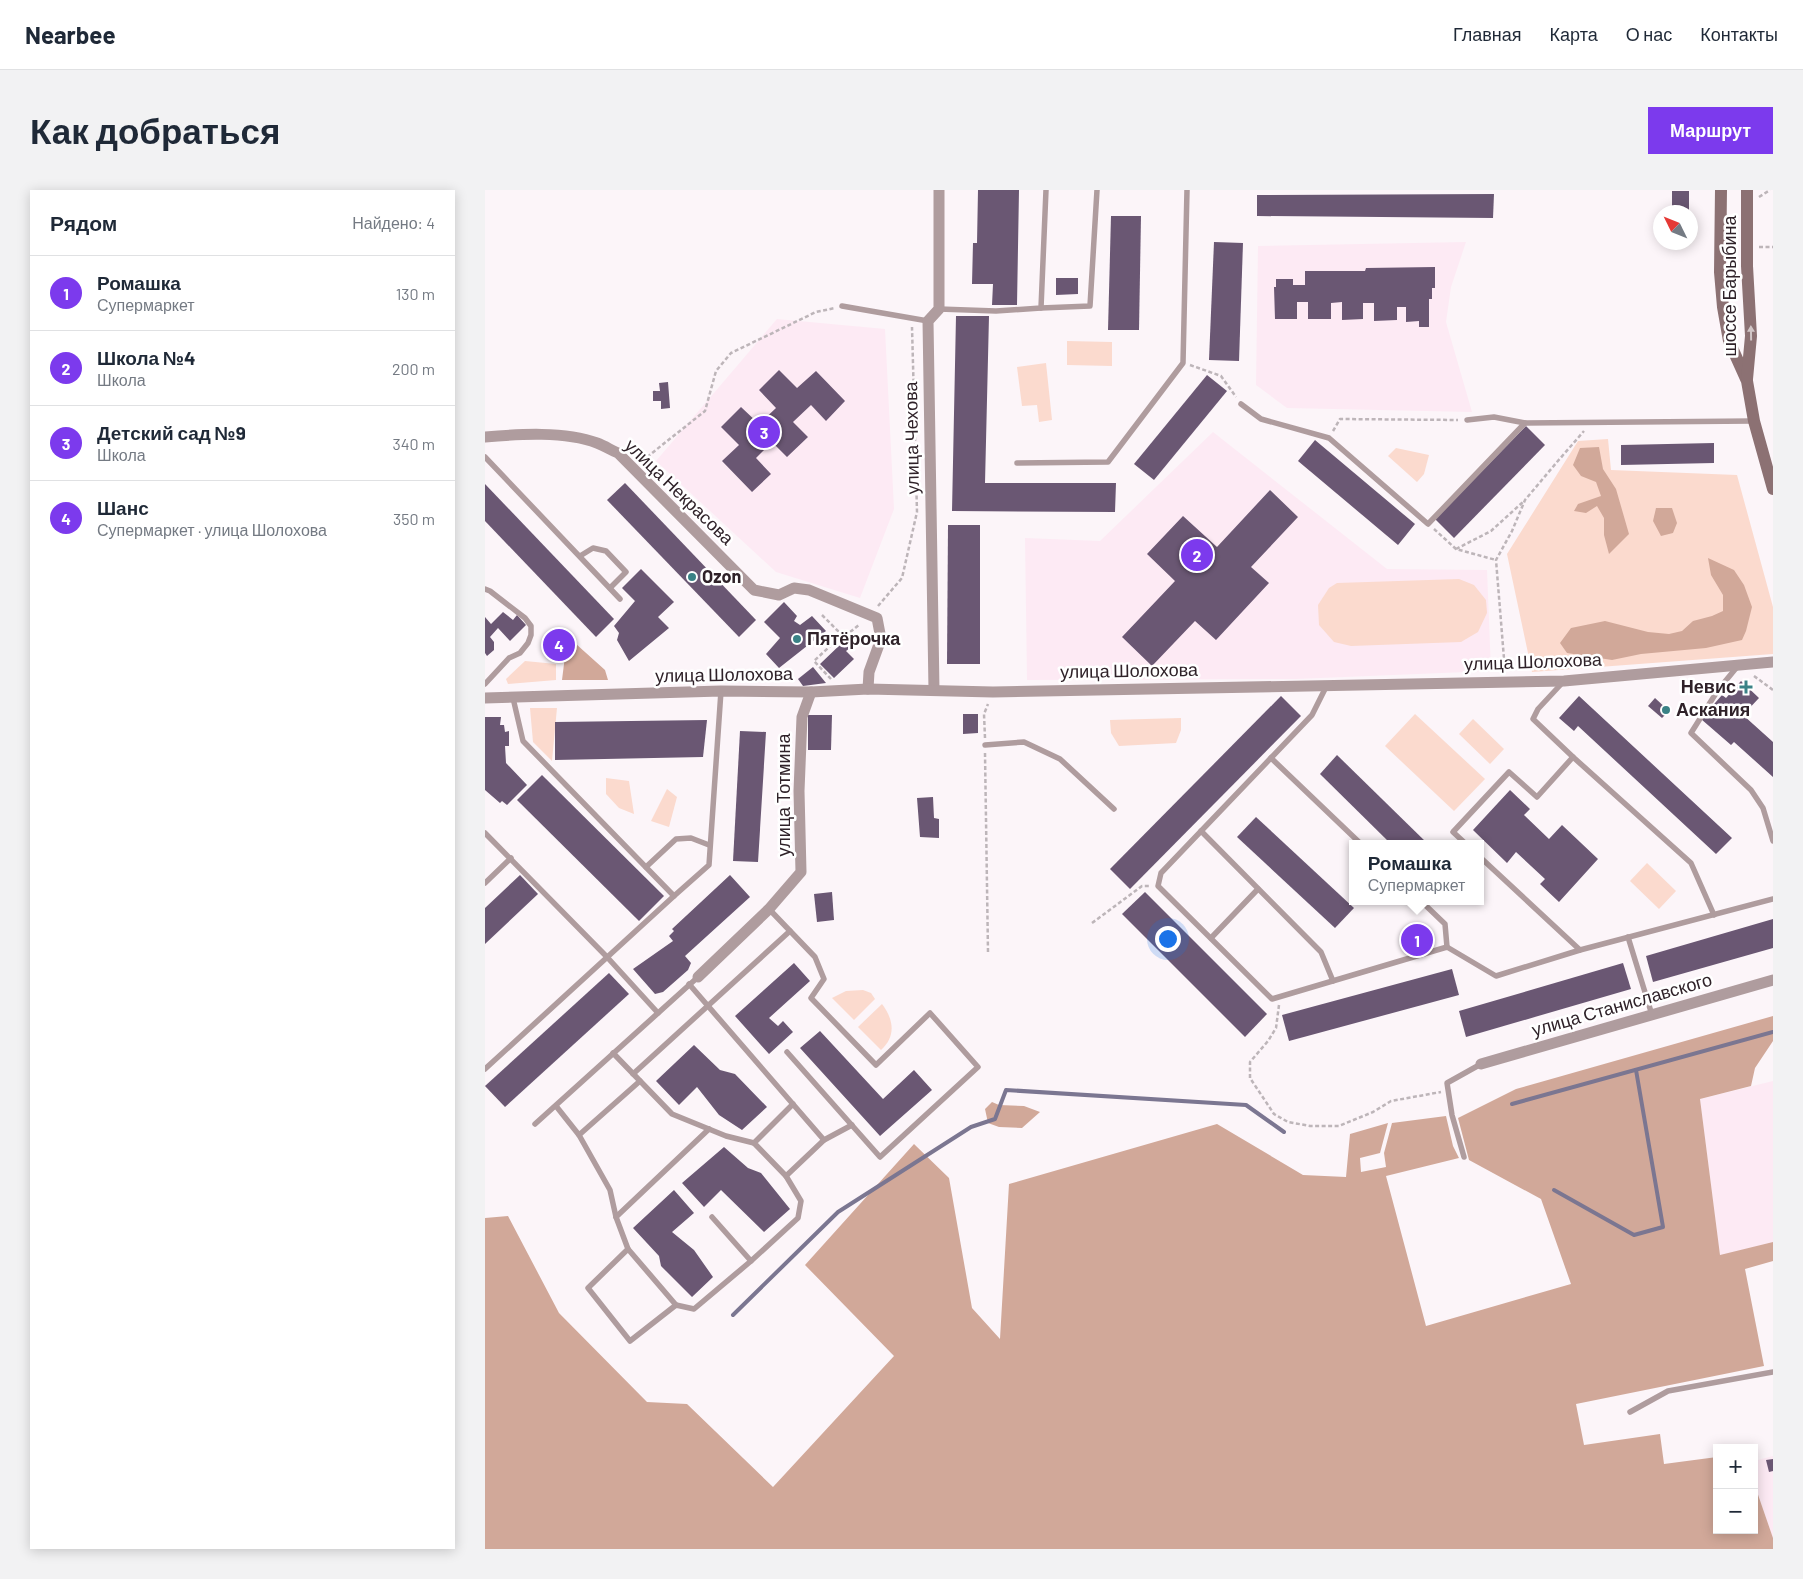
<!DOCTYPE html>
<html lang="ru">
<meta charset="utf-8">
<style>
:root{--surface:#fff;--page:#f2f2f3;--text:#1f2937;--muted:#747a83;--line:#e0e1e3;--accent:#7c3aed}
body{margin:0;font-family:Barlow,sans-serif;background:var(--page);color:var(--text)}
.controls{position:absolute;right:15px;bottom:15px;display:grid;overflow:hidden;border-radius:0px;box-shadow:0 2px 12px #0003}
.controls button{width:45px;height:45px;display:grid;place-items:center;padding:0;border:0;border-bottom:1px solid var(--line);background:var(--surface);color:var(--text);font:25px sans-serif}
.compass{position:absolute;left:1168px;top:15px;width:45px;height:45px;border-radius:50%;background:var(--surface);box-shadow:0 2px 12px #0003;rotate:313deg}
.you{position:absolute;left:682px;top:748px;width:18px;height:18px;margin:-12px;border:4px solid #fff;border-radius:50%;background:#1a73e8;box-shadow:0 0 0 8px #1a73e833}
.badge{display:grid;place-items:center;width:32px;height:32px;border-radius:50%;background:var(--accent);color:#fff;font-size:16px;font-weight:700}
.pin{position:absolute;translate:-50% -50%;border:2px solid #fff;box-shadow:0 1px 5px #0006}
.popup{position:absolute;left:864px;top:650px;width:135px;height:65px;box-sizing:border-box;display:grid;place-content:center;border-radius:0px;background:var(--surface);filter:drop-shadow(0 1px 4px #0005);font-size:16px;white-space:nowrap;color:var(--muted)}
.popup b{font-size:19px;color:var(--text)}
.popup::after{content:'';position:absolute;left:50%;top:100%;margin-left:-10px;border:10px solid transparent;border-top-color:var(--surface)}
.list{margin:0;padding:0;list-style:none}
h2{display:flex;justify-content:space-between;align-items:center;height:65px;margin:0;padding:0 20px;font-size:21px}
h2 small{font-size:16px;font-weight:400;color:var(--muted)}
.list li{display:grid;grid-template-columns:32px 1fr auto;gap:15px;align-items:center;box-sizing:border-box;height:75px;padding:0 20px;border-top:1px solid var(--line)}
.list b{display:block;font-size:19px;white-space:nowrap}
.list p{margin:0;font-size:16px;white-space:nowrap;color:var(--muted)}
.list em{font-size:16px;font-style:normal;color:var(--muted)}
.map{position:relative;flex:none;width:1288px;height:1359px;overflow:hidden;border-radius:0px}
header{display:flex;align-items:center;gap:30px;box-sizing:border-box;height:70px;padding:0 25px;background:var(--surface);border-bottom:1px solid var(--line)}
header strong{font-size:24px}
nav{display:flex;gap:28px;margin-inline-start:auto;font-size:18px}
.intro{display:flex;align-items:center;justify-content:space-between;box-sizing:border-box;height:120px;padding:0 30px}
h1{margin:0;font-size:35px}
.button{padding:12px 22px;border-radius:0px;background:var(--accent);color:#fff;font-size:18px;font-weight:700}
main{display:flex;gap:30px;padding:0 30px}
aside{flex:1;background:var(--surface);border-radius:0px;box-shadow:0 2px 12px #0003}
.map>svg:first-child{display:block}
.built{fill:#fdeaf4}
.green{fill:#fbdace}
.forest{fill:#d1a899}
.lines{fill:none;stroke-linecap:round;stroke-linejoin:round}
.stream{stroke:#7b7691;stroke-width:4}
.building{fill:#6a5773}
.path{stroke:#bdb5b9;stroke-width:2.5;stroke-dasharray:4 2.5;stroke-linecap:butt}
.lane{stroke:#af9c9e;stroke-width:5.5}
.street{stroke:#af9c9e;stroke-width:11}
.secondary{stroke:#8c7173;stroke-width:12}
.oneway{fill:#d1c6c7}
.poi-dot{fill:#3a8286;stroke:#fff;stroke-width:2}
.labels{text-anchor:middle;stroke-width:5;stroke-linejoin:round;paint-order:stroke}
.street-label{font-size:18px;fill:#2f2229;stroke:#fff}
.poi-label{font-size:18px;font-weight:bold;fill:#2f2229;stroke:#fff;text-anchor:start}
</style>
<header>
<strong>Nearbee</strong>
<nav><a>Главная</a><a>Карта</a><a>О нас</a><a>Контакты</a></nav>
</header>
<div class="intro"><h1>Как добраться</h1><a class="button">Маршрут</a></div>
<main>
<aside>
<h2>Рядом<small>Найдено: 4</small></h2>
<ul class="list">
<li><span class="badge">1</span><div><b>Ромашка</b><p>Супермаркет</p></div><em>130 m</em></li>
<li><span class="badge">2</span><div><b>Школа №4</b><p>Школа</p></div><em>200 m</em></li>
<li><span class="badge">3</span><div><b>Детский сад №9</b><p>Школа</p></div><em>340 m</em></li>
<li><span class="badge">4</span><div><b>Шанс</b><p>Супермаркет · улица Шолохова</p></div><em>350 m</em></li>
</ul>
</aside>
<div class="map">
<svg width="1288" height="1359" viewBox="0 0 1288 1359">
<rect width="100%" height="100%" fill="#fcf5f9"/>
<g class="built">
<polygon points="981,52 966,97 961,132 987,222 802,218 771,195 773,56"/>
<polygon points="292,129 400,139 409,319 375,408 291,382 171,271"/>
<polygon points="728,242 902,379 1002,380 1006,481 811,489 542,490 540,348 615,351"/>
<polygon points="1288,891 1288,1052 1235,1066 1215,909"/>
<polygon points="1288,1266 1288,1348 1269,1293 1269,1271"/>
</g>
<g class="green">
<polygon points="582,151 627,152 627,176 582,175"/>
<polygon points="561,173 567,230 554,232 552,215 537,216 532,177"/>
<polygon points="1123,249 1126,280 1252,285 1288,417 1288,464 1047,482 1022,364 1093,251"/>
<polygon points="911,258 944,265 939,284 932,292 903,266"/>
<polygon points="974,389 989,395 1001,410 1002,423 993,442 976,452 866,456 849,452 834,435 833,415 844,398 852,393"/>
<polygon points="40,471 71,474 71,490 23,494 21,489"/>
<polygon points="45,518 72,518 67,571 48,552"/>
<polygon points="930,524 1000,589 969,621 900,556"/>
<polygon points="696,528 696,540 691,553 634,556 626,543 625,530"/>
<polygon points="988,529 1019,559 1005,574 974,544"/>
<polygon points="121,588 144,591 149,624 134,618 121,604"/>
<polygon points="182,599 192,607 184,637 166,631"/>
<polygon points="1162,673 1191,701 1174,719 1145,691"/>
<polygon points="378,800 386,803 390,809 369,830 347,808 361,801"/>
<path d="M397,814c12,16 14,32 -1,46l-23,-23z"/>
</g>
<g class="forest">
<polygon points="1114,257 1118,279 1131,299 1144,344 1124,364 1119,345 1119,328 1112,316 1101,323 1089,321 1093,314 1116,306 1111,292 1096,286 1088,275 1095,258"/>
<polygon points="1171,318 1187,318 1192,333 1188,343 1176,346 1168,331"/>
<polygon points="1223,368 1249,380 1259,395 1267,417 1261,441 1257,450 1221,458 1156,464 1127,470 1082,463 1075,453 1086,438 1120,431 1163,442 1184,444 1197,441 1208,431 1227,426 1238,421 1238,405 1226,385"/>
<polygon points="81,445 120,480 123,490 77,490 80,466"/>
<polygon points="1288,826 1288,851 1270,878 1266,896 1215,909 1235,1065 1288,1052 1288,1071 1260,1079 1279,1176 1091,1214 1099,1255 1175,1244 1179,1274 1232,1267 1232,1340 1269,1340 1269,1293 1288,1348 1288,1359 0,1359 0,1028 23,1026 74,1123 162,1212 202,1214 288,1297 409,1166 320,1075 429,954 464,988 487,1118 515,1149 524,994 732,934 818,985 861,987 865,944 903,933 895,963 875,968 876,982 901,977 899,963 907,933 961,926 968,956 974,968 901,986 941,1136 1086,1094 1056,1009 984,970 973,928 1031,899"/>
<polygon points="507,912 514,915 539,916 555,922 537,938 514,937 503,933 500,919"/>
</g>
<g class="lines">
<g class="stream">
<polyline points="1027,914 1288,842"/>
<polyline points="1069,1000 1149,1045 1178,1037 1151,880"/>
<polyline points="248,1125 353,1022 486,937 510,929 521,900 761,915 799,942"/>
</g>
</g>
<g class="building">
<polygon points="493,0 534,0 532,115 507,115 508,94 487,94 488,53 492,53"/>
<rect x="1187" y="1" width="17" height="21"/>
<polygon points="1009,4 1008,28 772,26 772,5"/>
<polygon points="626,26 656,26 654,140 623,140"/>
<polygon points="729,52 758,53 754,171 724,170"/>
<polygon points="950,77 950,98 947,98 947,109 944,109 944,137 934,137 934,131 921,132 921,117 912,117 912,130 889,131 889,113 878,113 878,129 857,130 857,112 846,113 846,129 823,129 823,112 812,112 812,129 790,129 789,97 791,97 791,89 808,89 808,95 820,95 820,81 880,81 881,78"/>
<polygon points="571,88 593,88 593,104 571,105"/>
<polygon points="471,126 504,126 500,293 631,293 630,322 467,321"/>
<polygon points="294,180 312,198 331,181 360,211 341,231 326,215 308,232 323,247 302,267 287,252 271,268 286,284 267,302 237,271 254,255 236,237 256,217 274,234 291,218 274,200"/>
<polygon points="722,185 742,201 669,290 649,274"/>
<polygon points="183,192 185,218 176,219 176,211 168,211 168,201 175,201 174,193"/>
<polygon points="1041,236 1060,255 969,348 950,329"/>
<polygon points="830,250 930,334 913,355 813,271"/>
<polygon points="1229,253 1229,273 1136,275 1136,255"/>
<polygon points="140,293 271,430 254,447 122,310"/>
<polygon points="0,294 129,429 111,447 0,331"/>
<polygon points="785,300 813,327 766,377 784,393 731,450 710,431 667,476 637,447 690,391 662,364 698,326 732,357"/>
<polygon points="463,335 495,335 495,474 462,474"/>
<polygon points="156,379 189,412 173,427 184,438 144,471 132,450 134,443 129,436 150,411 137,398"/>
<polygon points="299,412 312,426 309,431 315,435 327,426 341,441 294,478 281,464 295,448 279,432"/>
<polygon points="18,422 28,430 32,425 41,435 25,451 13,438 5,447 9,452 9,460 2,466 0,463 0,427 6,434"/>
<rect x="68" y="447" width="12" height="15"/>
<polygon points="359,451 365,458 361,461 369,469 349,488 335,474"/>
<polygon points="328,477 341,493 318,496 313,489"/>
<polygon points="1256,491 1274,508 1258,525 1288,552 1288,587 1249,552 1246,555 1216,529 1237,505 1241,508"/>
<polygon points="796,506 816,526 645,699 625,679"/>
<polygon points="1094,506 1247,648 1231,664 1093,536 1089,541 1074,528"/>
<polygon points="1170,508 1184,521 1177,528 1163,516"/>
<polygon points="478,524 493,524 493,543 478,544"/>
<polygon points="323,525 347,525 346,560 323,560"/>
<polygon points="0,527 16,527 15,535 19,535 20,542 24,541 24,556 20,556 21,573 42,595 22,615 17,611 15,613 0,600"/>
<polygon points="222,530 218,567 70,570 70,532"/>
<polygon points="255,541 281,542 273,672 248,671"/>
<polygon points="852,565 943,654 906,654 835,584"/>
<polygon points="57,585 179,706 154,731 32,610"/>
<polygon points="1025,600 1045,619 1039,625 1064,649 1077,635 1113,669 1074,712 1055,694 1060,689 1031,662 1022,673 988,640"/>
<polygon points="448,607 449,628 454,629 454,648 435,647 432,608"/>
<polygon points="771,627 869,718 850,738 752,647"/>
<polygon points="35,685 53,704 0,754 0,718"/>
<polygon points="245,685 265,707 200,766 206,773 203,780 178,802 170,804 148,779 188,751 184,746 189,741 187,739"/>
<polygon points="347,702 349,730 332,732 329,704"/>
<polygon points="660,702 782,824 760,847 637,724"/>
<polygon points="1288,729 1288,758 1168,792 1161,766"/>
<polygon points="934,741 939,757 928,758 924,743"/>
<polygon points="309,773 325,791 284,828 293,836 298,831 308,842 284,864 250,826"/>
<polygon points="1138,773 1146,799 981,847 974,821"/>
<polygon points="967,779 974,805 804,851 797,825"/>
<polygon points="124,783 144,804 20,917 0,896"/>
<polygon points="335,841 398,909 429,880 447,900 395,946 315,858"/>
<polygon points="209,855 235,880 250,884 282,917 257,940 234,925 212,897 194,915 171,891"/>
<polygon points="239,957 263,978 276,983 305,1019 279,1042 236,1000 219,1017 197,993"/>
<polygon points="189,1000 209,1023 187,1042 209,1060 228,1087 207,1107 176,1076 174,1066 148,1038"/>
<polygon points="1288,1269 1288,1281 1284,1282 1281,1270"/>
</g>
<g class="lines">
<g class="path">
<polyline points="1274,7 1285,0"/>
<polyline points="1274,57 1288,57"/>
<polyline points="705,175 736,186 751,207"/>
<polyline points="848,241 855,229 973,230"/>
<polyline points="157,271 220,221 231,181 246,163 331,122 350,118"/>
<polyline points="949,339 971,359 1011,370"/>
<polyline points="971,359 1006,341 1039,311"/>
<polyline points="393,416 417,388 432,322 427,137"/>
<polyline points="337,425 359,447 375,434"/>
<polyline points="1020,481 1011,370 1027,341 1040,310 1072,272 1099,241"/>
<polyline points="1269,486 1288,500"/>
<polyline points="346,489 329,471 357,445"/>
<polyline points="500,548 499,524 503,514"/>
<polyline points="500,563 503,762"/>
<polyline points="607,733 657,696 666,696"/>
<polyline points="794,815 791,838 783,851 765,872 765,888 789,924 803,932 825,936 854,936 888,922 906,911 956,902"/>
</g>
<g class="lane">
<polyline points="357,116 443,131"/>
<polyline points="556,118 605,116 612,0"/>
<polyline points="454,119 511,121 556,118 561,0"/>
<polyline points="756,214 776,229 844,248 943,334 1040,233 1268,231"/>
<polyline points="982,230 1009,227 1040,233"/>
<polyline points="0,267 135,409"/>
<polyline points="532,273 623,272 698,173 702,0"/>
<polyline points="95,366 108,358 121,361 141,382 125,398"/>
<polyline points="0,399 5,401 40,428 46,436 46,445 43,453 35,463 24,468 0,494"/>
<polyline points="1252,477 1233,500 1206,543 1266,600 1278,618 1288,651"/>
<polyline points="842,495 827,525 676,683 673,696 787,809 962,757 1011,786 1095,760 1288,709"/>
<polyline points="500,555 539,552 575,569 629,619"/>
<polyline points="1088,567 1206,673 1229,725"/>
<polyline points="786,568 876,654"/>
<polyline points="716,641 836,762 848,791"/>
<polyline points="0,643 122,767 173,823"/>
<polyline points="981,654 968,642 1024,582 1052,607 1088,567 1048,529 1053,519 1079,491"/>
<polyline points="996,668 1095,760"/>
<polyline points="161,677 191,649 206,648 224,655"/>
<polyline points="0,693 26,668"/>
<polyline points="189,706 224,675 236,501"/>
<polyline points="936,711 960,734 962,757"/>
<polyline points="284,719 330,767 339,789 326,808 391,875 445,823 493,877 395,967 302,862"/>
<polyline points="1143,747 1167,825"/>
<polyline points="726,748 773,699"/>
<polyline points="204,794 339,950"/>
<polyline points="128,863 187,924 241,946 269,953"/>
<polyline points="0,879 189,706 38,551 28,508"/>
<polyline points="148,884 305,741"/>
<polyline points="308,914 269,953 301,986 339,950 367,935"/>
<polyline points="71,916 94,945 125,1000 131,1027 143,1059 103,1098 145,1151 191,1115 209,1119 266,1071"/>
<polyline points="50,934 213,787"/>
<polyline points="94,945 155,891"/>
<polyline points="979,967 967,925 962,893 996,874"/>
<polyline points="131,1027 224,939"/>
<polyline points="227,1027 266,1071 313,1028 316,1011 301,986"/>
<polyline points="143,1059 191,1115"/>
<polyline points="1145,1222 1183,1201 1288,1182"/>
</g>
<g class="street">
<path d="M0,247c34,-3 80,-6 112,6 8,3 14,7 21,10l136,137 25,5 15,-7 15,2 68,28 4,21 -12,33 -1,17"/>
<polyline points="449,500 443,131 454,119 454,0"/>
<polyline points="0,508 236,501 326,502 383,499 508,502 1079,491 1288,472"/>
<polyline points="213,787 284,719 316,682 314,601 317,527 326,502"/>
<polyline points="996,874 1288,790"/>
</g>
<g class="secondary">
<polyline points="1236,0 1235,82 1238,117 1244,151 1262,191 1269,231 1288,299"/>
<polyline points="1262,189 1266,146 1262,76 1262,0"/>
</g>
</g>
<defs><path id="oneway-solid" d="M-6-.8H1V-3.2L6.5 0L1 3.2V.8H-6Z" transform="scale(1.25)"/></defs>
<use class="oneway" href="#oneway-solid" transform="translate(1266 143) rotate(-91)"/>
<g class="poi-dot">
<circle cx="207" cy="387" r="5"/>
<circle cx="312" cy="449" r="5"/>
<path d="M1258.5 489.5h5v5h5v5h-5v5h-5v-5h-5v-5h5z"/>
<circle cx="1181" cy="520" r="5"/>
</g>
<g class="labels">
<g class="street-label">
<text transform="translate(1245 96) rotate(-90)" y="6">шоссе Барыбина</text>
<text transform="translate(427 248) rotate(-91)" y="6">улица Чехова</text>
<text transform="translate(194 302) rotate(44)" y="6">улица Некрасова</text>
<text transform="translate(1048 472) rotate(-2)" y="6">улица Шолохова</text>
<text transform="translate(644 481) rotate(-1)" y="6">улица Шолохова</text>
<text transform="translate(239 485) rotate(-1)" y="6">улица Шолохова</text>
<text transform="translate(299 605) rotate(-90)" y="6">улица Тотмина</text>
<text transform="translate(1137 815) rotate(-16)" y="6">улица Станиславского</text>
</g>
<g class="poi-label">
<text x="217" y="393">Ozon</text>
<text x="322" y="455">Пятёрочка</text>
<text x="1251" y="503" text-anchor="end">Невис</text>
<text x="1191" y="526">Аскания</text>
</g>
</g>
</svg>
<div class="controls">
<button>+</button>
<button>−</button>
</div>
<svg class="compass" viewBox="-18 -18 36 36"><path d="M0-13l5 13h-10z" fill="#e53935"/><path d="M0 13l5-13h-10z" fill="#747a83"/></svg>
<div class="you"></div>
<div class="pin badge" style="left:932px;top:750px">1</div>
<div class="popup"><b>Ромашка</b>Супермаркет</div>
<div class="pin badge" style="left:712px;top:365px">2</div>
<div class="pin badge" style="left:279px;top:242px">3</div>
<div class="pin badge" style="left:74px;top:455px">4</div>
</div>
</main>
